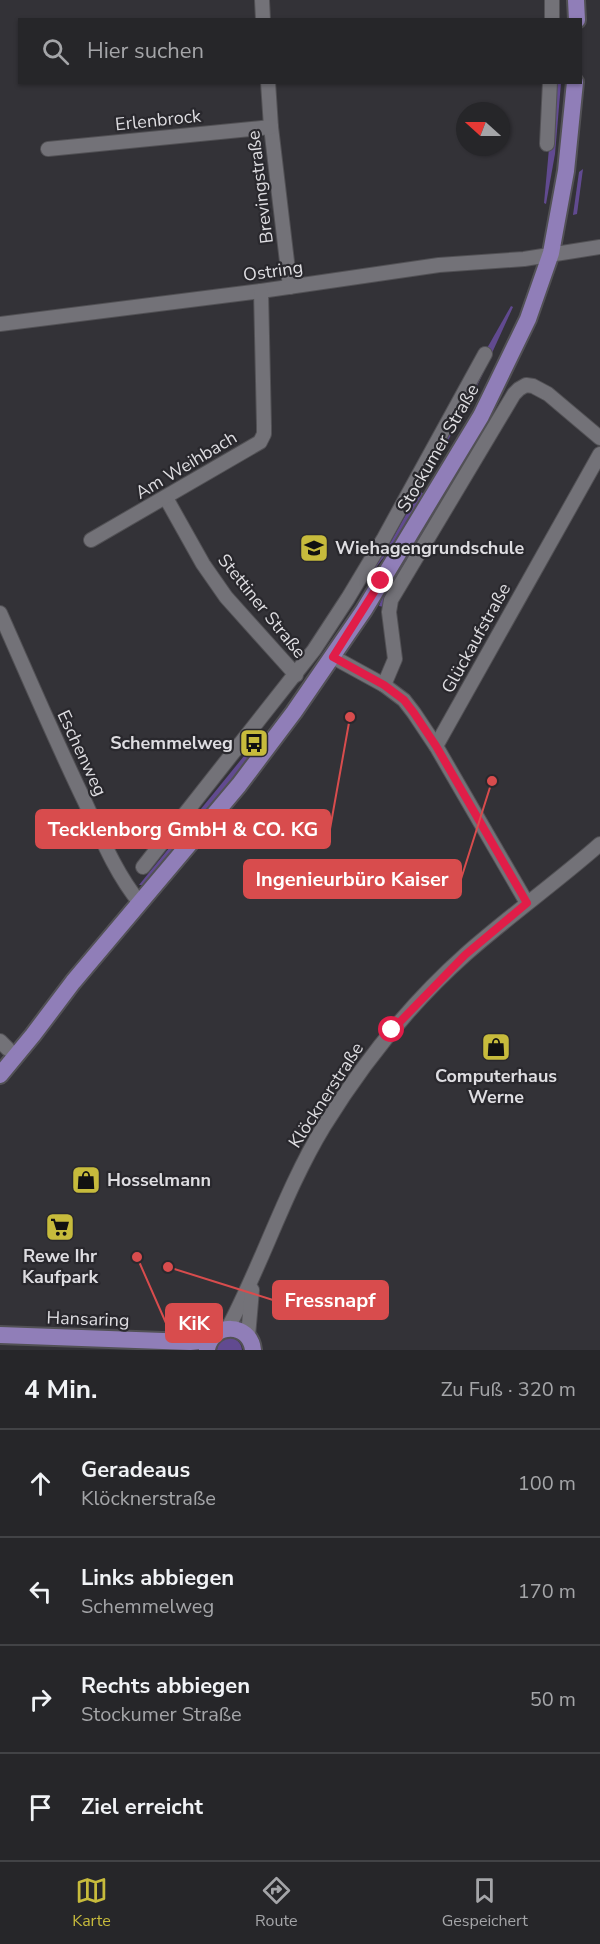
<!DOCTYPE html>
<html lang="de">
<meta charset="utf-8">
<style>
:root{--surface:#262629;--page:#2e2e31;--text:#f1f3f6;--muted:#a4a5a8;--line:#424346;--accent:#c7bb3c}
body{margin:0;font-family:"Nunito Sans",sans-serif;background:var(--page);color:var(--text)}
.compass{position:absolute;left:456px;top:102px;width:54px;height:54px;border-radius:50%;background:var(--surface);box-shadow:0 2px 4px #0004;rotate:291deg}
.stop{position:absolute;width:18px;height:18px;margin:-14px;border:4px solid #e11d48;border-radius:50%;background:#fff}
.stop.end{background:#e11d48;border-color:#fff;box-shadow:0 2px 6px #0008}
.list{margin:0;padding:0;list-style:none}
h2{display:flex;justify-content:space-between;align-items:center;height:78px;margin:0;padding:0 24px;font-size:26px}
h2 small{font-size:20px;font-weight:400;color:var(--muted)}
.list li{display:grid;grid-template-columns:39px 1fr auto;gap:18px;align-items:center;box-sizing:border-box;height:108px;padding:0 24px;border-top:2px solid var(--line)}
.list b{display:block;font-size:22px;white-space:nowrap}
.list p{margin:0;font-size:20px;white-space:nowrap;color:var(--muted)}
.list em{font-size:20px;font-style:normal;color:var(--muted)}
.icon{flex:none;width:33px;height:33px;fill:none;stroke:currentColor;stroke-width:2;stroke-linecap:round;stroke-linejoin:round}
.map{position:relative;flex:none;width:600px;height:1350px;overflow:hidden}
.search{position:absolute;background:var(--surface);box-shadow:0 2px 4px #0004;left:18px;right:18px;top:18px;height:66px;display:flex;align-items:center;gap:15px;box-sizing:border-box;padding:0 21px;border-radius:0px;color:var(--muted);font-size:22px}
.sheet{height:510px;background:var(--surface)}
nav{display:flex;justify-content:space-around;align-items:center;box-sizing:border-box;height:84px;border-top:2px solid var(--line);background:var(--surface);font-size:16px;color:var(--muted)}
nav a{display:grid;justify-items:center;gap:3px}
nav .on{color:var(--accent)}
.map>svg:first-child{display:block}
.green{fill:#614a90}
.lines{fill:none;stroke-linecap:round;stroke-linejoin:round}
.minor-casing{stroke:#525155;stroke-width:16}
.major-casing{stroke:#525155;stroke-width:20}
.minor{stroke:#737278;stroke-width:14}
.major{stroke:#907eb8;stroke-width:16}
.route{stroke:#e11d48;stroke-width:8}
.labels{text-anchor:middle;stroke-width:4.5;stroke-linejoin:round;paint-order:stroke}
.street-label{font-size:18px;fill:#dedde1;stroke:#29282d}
.poi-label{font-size:18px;font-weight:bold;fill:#dedde1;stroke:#29282d;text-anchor:start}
.leader{fill:none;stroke:#d84c4d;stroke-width:2}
.callout-dot{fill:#d84c4d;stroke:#29282d;stroke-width:2}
.callout{fill:#d84c4d;stroke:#d84c4d;stroke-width:2}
.callout-label{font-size:20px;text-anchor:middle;font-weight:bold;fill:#fff}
</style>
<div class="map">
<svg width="600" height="1350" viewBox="0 0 600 1350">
<rect width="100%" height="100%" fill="#333237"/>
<g class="green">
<polygon points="555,83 561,83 555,154 546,204 544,203"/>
<polygon points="583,169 577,214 573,215 579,172"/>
<polygon points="511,306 513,307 492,353 486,350"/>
<path d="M488,359l1,1c-18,42 -42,82 -65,122l-3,-2z"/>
<polygon points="419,491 426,495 403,532 374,570 371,566 375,558 383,556"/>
<polygon points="439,503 442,505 384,607 379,606 387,585"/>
<polygon points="253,745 255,746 244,766 145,885 139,885"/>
<path d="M226,1338c8,-1 15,3 16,12h-25l1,-6z"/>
</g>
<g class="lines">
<g class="minor-casing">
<g id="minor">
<polyline points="262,0 263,20"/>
<polyline points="552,20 552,0"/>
<polyline points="268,82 271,127 290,287"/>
<polyline points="547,144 550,82"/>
<polyline points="48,149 271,127"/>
<polyline points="0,324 261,291 439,265 524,259 600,247"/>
<polyline points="166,498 203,564 226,597 296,675"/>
<polyline points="91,540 260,442 264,434 264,426 261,291"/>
<path d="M0,613c28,63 55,127 85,189 16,35 31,72 55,101"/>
<polyline points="333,657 384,685 404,700 414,713 436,746 527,903"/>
<polyline points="384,685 395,659 389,612 391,600 514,394 519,389 526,385 533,386 548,394 600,438"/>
<polyline points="436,746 600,454"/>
<polyline points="143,867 314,650 348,598 384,538 485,354"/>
<polyline points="0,1041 8,1049"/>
<path d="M228,1328c35,-66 57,-138 96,-202 39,-63 87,-123 142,-172 43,-38 91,-72 134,-110"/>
<polyline points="248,1336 252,1290"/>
</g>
</g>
<g class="major-casing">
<g id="major">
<polyline points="576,0 577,20"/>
<polyline points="0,1075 33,1035 73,982 239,785 294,712 364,610 481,416 528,319 551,253 566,171 575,82"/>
<polyline points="0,1335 190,1342 210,1340"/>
<path d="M207,1349c5,-27 43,-27 46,1"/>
</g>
</g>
<use href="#minor" class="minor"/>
<use href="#major" class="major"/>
</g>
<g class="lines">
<polyline class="route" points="381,581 333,657 384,685 404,700 414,713 436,746 527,903 465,955 392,1030"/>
</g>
<defs>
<g id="school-square" transform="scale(1.5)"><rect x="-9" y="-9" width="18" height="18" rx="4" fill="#c7bb3c" stroke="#29282d"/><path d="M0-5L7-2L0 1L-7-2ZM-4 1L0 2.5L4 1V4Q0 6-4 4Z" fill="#111"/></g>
<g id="bus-square" transform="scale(1.5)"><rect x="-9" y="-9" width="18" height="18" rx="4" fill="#c7bb3c" stroke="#29282d"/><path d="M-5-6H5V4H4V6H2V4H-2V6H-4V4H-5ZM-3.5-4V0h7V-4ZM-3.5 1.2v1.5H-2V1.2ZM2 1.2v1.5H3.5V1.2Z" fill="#111"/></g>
<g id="shop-square" transform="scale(1.5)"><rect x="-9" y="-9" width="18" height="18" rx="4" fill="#c7bb3c" stroke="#29282d"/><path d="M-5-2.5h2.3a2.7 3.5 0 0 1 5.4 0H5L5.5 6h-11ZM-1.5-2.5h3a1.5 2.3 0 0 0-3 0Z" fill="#111"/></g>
<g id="supermarket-square" transform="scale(1.5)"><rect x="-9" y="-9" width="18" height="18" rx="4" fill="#c7bb3c" stroke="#29282d"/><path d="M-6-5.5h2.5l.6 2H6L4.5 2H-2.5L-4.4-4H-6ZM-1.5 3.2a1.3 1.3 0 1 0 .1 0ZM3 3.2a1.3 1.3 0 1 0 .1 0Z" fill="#111"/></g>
</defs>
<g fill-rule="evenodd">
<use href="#school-square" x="314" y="548"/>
<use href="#bus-square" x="254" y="743"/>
<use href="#shop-square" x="496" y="1047"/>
<use href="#shop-square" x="86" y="1180"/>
<use href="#supermarket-square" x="60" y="1227"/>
</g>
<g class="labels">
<g class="street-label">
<text transform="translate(158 120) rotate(-6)" y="6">Erlenbrock</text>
<text transform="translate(260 187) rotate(-97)" y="6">Brevingstraße</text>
<text transform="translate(273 271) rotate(-8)" y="6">Ostring</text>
<text transform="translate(438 448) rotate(-60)" y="6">Stockumer Straße</text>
<text transform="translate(186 465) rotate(-31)" y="6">Am Weihbach</text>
<text transform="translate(262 606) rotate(51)" y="6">Stettiner Straße</text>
<text transform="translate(476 638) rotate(-61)" y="6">Glückaufstraße</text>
<text transform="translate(82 753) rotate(65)" y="6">Eschenweg</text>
<text transform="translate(326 1095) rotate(-57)" y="6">Klöcknerstraße</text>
<text transform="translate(88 1319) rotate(2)" y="6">Hansaring</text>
</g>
<g class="poi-label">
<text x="335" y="554">Wiehagengrundschule</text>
<text x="233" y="749" text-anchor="end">Schemmelweg</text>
<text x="496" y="1082" text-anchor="middle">Computerhaus<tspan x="496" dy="21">Werne</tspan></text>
<text x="107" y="1186">Hosselmann</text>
<text x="60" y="1262" text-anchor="middle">Rewe Ihr<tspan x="60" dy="21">Kaufpark</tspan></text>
</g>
</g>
<path class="leader" d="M350 717L330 829M492 781L461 879M168 1267L273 1300M137 1257L166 1323"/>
<g class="callout-dot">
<circle cx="350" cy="717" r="6"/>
<circle cx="492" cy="781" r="6"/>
<circle cx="168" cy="1267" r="6"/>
<circle cx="137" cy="1257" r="6"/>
</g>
<g class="callout">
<rect x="36" y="810" width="294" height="38" rx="6"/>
<rect x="244" y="860" width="217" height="38" rx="6"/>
<rect x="273" y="1281" width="115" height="38" rx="6"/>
<rect x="166" y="1304" width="56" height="38" rx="6"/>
</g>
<g class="callout-label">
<text x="183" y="836">Tecklenborg GmbH &amp; CO. KG</text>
<text x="352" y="886">Ingenieurbüro Kaiser</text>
<text x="330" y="1307">Fressnapf</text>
<text x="194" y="1330">KiK</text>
</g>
</svg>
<svg class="compass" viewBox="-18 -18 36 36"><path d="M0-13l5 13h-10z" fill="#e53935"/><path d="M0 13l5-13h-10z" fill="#a4a5a8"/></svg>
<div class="stop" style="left:392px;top:1030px"></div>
<div class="stop end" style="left:381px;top:581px"></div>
<div class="search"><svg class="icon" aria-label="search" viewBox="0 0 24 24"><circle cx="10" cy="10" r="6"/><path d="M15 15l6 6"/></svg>Hier suchen</div>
</div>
<section class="sheet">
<h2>4 Min.<small>Zu Fuß · 320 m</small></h2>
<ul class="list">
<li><svg class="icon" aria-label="ahead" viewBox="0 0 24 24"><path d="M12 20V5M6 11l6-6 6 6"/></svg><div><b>Geradeaus</b><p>Klöcknerstraße</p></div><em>100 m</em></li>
<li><svg class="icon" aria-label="left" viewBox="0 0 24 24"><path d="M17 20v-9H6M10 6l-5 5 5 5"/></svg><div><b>Links abbiegen</b><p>Schemmelweg</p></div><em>170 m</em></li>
<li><svg class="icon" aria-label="right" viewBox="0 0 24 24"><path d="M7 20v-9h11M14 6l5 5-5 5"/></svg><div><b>Rechts abbiegen</b><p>Stockumer Straße</p></div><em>50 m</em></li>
<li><svg class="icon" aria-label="arrive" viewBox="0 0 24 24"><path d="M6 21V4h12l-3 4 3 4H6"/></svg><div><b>Ziel erreicht</b></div></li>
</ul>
</section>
<nav>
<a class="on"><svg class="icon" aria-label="map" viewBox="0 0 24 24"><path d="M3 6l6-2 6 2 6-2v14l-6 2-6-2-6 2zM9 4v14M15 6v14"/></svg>Karte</a>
<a><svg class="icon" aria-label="directions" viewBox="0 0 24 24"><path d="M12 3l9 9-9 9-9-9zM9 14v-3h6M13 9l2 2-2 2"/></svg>Route</a>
<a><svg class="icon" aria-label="saved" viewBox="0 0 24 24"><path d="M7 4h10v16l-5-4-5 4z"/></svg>Gespeichert</a>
</nav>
